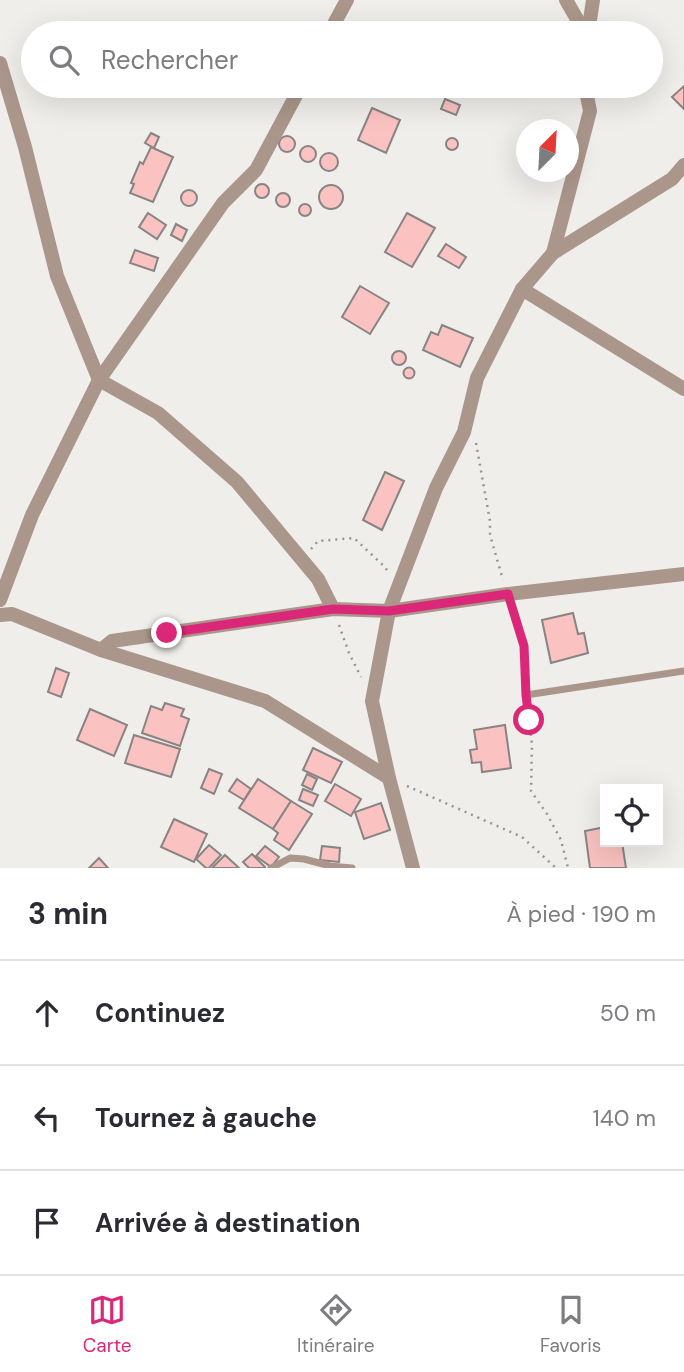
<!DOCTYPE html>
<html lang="fr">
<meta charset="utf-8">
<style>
:root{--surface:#fff;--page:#f2f2f3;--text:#2b2b33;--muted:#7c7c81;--line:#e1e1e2;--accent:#db2777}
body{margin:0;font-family:"DM Sans",sans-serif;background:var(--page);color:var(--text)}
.controls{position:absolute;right:21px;bottom:21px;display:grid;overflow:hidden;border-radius:0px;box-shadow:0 7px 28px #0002}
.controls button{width:63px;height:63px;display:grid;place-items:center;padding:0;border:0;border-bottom:2px solid var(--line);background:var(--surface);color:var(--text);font:35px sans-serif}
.compass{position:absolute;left:516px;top:119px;width:63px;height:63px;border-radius:50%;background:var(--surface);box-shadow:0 7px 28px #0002;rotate:24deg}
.stop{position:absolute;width:21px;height:21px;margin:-16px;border:5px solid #db2777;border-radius:50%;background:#fff}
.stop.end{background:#db2777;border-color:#fff;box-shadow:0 2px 7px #0008}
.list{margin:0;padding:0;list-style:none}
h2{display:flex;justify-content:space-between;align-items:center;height:91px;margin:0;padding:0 28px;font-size:30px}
h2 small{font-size:23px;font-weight:400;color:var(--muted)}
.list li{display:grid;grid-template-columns:46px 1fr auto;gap:21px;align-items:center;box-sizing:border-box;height:105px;padding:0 28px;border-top:2px solid var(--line)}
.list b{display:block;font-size:26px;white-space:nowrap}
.list em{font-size:23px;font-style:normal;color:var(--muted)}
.icon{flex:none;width:38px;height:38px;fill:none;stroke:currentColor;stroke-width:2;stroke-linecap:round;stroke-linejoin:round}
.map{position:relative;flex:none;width:684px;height:868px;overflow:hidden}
.search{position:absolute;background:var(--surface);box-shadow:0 7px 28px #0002;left:21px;right:21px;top:21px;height:77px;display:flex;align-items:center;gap:18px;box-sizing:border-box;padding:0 24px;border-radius:38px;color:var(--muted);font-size:26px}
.sheet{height:406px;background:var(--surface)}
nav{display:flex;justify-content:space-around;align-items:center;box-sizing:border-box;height:98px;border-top:2px solid var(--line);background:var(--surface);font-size:19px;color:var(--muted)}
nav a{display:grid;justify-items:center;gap:4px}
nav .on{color:var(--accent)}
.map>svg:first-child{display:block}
.building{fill:#fac2c0;stroke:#898484;stroke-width:2}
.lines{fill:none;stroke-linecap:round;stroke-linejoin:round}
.path{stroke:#979593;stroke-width:2.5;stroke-dasharray:2 5;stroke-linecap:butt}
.service{stroke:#aa968b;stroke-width:7}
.minor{stroke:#aa968b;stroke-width:14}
.route{stroke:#db2777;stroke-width:9}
</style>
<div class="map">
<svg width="684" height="868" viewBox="0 0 684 868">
<rect width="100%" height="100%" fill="#f0eeea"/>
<g class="building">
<polygon points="684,86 684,109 672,97"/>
<polygon points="445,99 460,105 456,115 441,109"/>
<polygon points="372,108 400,120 386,153 358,140"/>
<polygon points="151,133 159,137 154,148 145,143"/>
<circle cx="287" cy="144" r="8"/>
<circle cx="452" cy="144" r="6"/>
<circle cx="308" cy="154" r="8"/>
<polygon points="151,147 173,157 153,202 130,193 134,184 131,183 140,162 143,164"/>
<circle cx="329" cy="162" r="9"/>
<circle cx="262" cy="191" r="7"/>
<circle cx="331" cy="197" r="12"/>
<circle cx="189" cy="198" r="8"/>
<circle cx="283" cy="200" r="7"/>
<circle cx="305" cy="210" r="6"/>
<polygon points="148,213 166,225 157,239 139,227"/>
<polygon points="407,213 435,228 412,267 385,252"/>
<polygon points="176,224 187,230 182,241 171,235"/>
<polygon points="446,244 466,257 459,268 438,256"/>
<polygon points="135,250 158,258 154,271 130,263"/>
<polygon points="360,286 389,303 370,334 342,317"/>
<polygon points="442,325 473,338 460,367 423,350 431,332 438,335"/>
<circle cx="399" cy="358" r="7"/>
<circle cx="409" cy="373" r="5.5"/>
<polygon points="385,472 404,481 382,530 363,520"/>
<polygon points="573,613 578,634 584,633 588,653 551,663 542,620"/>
<polygon points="56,668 69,673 61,697 48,692"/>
<polygon points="165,703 184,709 181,716 189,719 180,746 142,733 151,706 162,710"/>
<polygon points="90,709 127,725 114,756 77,740"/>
<polygon points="505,725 511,768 482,772 481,762 472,763 470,750 477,749 474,730"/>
<polygon points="134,735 180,749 171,777 125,763"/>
<polygon points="313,748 342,762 331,783 303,770"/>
<polygon points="209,769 222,774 214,794 201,788"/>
<polygon points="307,774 317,779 312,790 302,785"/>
<polygon points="237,779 251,789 244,800 229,791"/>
<polygon points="258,779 291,801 273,829 239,808"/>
<polygon points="335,784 361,799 351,816 325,801"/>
<polygon points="303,789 318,795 313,806 299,800"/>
<polygon points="291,801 312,814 289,850 274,840 278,833 273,829"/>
<polygon points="381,803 390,830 364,839 355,812"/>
<polygon points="174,819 207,834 194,862 161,847"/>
<polygon points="605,827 605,842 622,842 626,868 590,868 585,831"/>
<polygon points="209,845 221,855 209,868 206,868 196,859"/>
<polygon points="265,846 279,857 271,867 256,856"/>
<polygon points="322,846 340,848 339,862 320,860"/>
<polygon points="252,854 265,867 264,868 249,868 243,862"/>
<polygon points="225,855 239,868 212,868"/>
<polygon points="99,858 108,868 89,868"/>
</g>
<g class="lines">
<g class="path">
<polyline points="476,443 490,521 490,535 503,580"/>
<polyline points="311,549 318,541 354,538 386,568 387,572"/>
<polyline points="513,610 524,646 525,682"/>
<polyline points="339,625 349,653 361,677"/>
<polyline points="527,706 532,744 531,791 547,814 561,840 568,868"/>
<polyline points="407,786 522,837 556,868"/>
</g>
<g class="service">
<polyline points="526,695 684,671"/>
<polyline points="271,868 290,858 304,859 330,866 352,868"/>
</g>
<g class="minor">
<polyline points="566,0 585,33"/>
<polyline points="329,33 347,0"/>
<polyline points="588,33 593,0"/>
<polyline points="0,63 25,147 57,276 99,380 158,413 237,482 318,579 333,609"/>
<polyline points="553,253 590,111 585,86"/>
<polyline points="522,289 684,389"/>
<polyline points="0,600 32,515 99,380 223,203 256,170 301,86"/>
<polyline points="0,615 12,614 101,650 265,701 389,778 413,868"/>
<polyline points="101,650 112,641 333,609 389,611 508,594 684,574"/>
<polyline points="389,778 372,701 389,611 436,488 464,432 477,378 522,289 553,253 672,179 684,165"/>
</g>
</g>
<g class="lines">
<polyline class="route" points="167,633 333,609 389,611 508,594 524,646 526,695 529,720"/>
</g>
</svg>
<div class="controls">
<button><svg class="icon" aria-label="locate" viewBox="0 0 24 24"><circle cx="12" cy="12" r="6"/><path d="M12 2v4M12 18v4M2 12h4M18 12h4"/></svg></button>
</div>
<svg class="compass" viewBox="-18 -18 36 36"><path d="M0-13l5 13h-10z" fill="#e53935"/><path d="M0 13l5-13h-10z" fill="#7c7c81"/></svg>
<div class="stop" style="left:529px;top:720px"></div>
<div class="stop end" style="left:167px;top:633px"></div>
<div class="search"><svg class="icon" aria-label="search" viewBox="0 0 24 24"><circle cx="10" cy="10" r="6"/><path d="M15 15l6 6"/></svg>Rechercher</div>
</div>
<section class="sheet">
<h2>3 min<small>À pied · 190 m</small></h2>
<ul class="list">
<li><svg class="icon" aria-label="ahead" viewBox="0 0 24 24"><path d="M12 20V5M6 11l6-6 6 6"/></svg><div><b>Continuez</b></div><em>50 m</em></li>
<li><svg class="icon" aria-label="left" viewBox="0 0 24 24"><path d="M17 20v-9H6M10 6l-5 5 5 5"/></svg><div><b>Tournez à gauche</b></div><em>140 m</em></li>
<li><svg class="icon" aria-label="arrive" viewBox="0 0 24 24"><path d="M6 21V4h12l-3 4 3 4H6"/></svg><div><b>Arrivée à destination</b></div></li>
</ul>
</section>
<nav>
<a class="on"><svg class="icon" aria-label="map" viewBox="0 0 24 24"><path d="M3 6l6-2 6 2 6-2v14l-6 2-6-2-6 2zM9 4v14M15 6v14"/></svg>Carte</a>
<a><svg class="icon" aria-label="directions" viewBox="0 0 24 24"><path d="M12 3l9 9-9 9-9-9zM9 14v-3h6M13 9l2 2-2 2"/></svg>Itinéraire</a>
<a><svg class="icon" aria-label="saved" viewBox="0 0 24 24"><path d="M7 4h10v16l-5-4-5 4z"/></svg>Favoris</a>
</nav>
